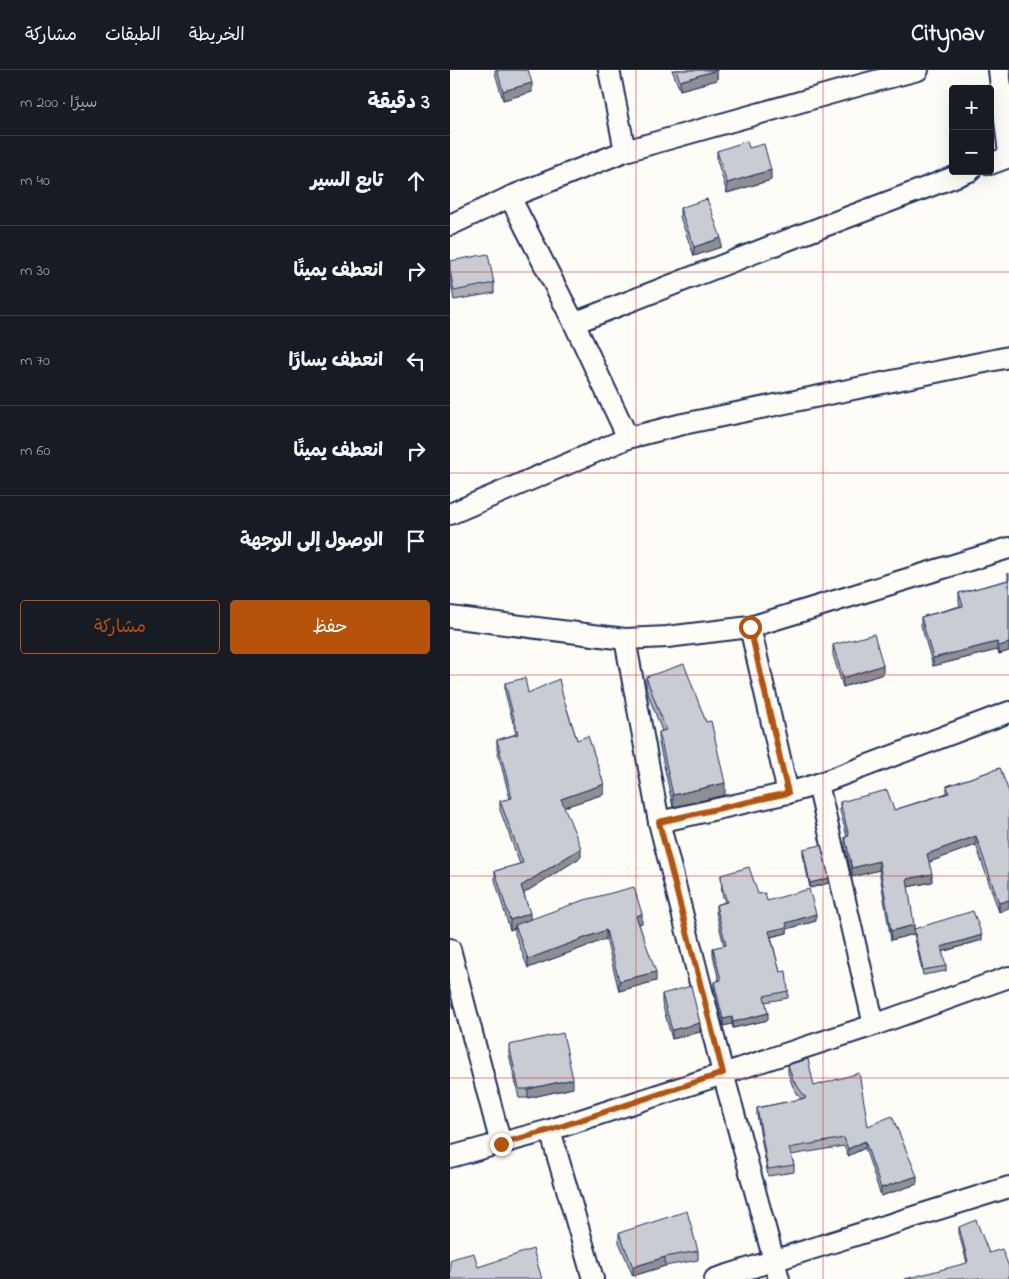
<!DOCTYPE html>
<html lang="ar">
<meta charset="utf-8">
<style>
:root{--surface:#171b24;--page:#20242c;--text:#f1f3f6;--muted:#9ea1a6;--line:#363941;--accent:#b45309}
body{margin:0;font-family:"Indie Flower","Playpen Sans Arabic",sans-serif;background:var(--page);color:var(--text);direction:rtl}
.controls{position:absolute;right:15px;top:15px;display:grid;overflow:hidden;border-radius:5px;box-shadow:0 5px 20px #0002}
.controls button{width:45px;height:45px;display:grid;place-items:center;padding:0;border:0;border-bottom:1px solid var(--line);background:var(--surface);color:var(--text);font:25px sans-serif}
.stop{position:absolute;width:15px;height:15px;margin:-11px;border:4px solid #b45309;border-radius:50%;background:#fff}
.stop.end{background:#b45309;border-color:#fff;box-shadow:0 1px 5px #0008}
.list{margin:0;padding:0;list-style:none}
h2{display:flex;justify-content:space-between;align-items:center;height:65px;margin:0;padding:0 20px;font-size:21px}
h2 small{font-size:16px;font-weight:400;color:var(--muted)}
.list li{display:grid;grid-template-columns:32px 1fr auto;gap:15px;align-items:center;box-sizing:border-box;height:90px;padding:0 20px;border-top:1px solid var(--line)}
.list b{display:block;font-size:19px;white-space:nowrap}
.list em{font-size:16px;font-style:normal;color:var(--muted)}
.actions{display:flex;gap:10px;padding:15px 20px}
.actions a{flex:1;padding:11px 0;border:1px solid var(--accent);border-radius:5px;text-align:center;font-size:18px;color:var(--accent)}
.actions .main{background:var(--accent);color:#fff}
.icon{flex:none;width:28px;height:28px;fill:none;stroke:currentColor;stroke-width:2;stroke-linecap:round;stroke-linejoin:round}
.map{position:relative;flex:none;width:559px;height:1209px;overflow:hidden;direction:ltr}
header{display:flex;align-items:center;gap:30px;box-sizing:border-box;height:70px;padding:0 25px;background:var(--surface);border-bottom:1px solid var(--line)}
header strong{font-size:24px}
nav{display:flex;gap:28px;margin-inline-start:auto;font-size:18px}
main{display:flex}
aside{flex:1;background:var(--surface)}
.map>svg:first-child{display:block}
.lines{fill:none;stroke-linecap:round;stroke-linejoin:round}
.street-casing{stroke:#1b2f5e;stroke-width:24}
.street{stroke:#fdfcf7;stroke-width:20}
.wall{fill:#adafb5;stroke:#1b2f5e}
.shaded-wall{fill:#8d8f94;stroke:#1b2f5e}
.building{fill:#c9ccd3;stroke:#1b2f5e}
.route{stroke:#b45309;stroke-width:6}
.grid{fill:none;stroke:#d62828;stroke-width:1;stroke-opacity:0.55}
</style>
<header>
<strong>Citynav</strong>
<nav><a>الخريطة</a><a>الطبقات</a><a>مشاركة</a></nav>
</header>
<main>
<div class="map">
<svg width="559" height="1209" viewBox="0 0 559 1209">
<rect width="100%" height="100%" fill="#fdfcf7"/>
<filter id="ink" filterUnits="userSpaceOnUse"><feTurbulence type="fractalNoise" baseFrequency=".02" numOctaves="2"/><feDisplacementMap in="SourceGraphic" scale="10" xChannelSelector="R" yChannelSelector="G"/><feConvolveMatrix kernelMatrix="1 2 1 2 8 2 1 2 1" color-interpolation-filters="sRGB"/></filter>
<g filter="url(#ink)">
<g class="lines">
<g class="street-casing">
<g id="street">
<polyline points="159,0 175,81"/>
<polyline points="549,0 559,84"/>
<polyline points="540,94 559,87"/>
<polyline points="60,127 124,253 178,368"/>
<polyline points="0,155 60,127 175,81 414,14 468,0"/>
<polyline points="124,253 327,174 520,101"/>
<polyline points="0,444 178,368 233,354 559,287"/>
<polyline points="0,547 175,569 217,567 300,557 559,478"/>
<polyline points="300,557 338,723"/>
<polyline points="175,569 209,752 273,1003 329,1209"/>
<polyline points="368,714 424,955"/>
<polyline points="209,752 338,723 368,714 559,642"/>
<polyline points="0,879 51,1074"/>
<polyline points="100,1060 143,1209"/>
<polyline points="0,1087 100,1060 424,955 559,907"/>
<polyline points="265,1209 559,1117"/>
</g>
</g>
<use href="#street" class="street"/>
</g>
<g class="wall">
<polygon points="45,0 78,0 82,22 53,30 45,3"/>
<polygon points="222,0 267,0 267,10 230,20"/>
<polygon points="299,78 321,110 277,123 267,90 267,81"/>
<polygon points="230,138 271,177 244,186 230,147"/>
<polygon points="0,191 44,213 44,223 4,230 0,209"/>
<polygon points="558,503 559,503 559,581 549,584 547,580 483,596 471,555 471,547 510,536 509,532 509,523 558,510"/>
<polygon points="383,575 433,604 393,617 383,585"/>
<polygon points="196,607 275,725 223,737 209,673 209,662 212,661 196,619"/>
<polygon points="55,613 78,623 113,627 127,670 154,724 114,737 131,787 74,823 80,849 192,853 189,854 206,911 169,921 156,869 78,898 65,864 65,858 60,860 45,810 45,801 70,794 50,740 50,731 60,729 47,679 47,670 66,664 55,622"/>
<polygon points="550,698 549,842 526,775 479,792 482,812 458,817 464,859 532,870 492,882 496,896 496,901 473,905 464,864 441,870 429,800 402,807 395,776 395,767 397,767 390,741 390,732 444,740 497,723 497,716"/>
<polygon points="353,779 379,813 360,818 353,784"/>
<polygon points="271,805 308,824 317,831 366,851 337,859 337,863 321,867 330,902 338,921 338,928 315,932 318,950 283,958 282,954 273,956 264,919 264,912 269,911 263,885 263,878 274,876 266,842 266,835 275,832 272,824"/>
<polygon points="212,924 250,962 222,969 212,933"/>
<polygon points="59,975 123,1018 78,1028 69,1028 59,984"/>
<polygon points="338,995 364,1016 418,1056 467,1114 431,1126 415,1078 398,1086 394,1076 341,1085 344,1095 344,1102 318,1106 307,1045 307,1038 351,1029 343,1017 338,1003"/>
<polygon points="509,1157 539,1183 517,1193 509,1164"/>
<polygon points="169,1163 248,1181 248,1190 215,1196 183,1206 169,1172"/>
</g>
<g class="shaded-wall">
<polygon points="267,0 267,10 230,20 230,11"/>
<polygon points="82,13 82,22 53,30 53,21"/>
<polygon points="321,100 321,110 277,123 277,113"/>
<polygon points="271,168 271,177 244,186 244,177"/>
<polygon points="547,572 547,580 483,596 483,588"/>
<polygon points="559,573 559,581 549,584 549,576"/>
<polygon points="433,595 433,604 393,617 393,608"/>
<polygon points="275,713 275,725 223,737 223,725"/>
<polygon points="154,714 154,724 111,738 111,729"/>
<polygon points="526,766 526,775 477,793 477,784"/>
<polygon points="131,778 131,787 71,825 71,816"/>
<polygon points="429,791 429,800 402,807 402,798"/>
<polygon points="482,804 482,812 457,817 457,809"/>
<polygon points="379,808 379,813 360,818 360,813"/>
<polygon points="559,830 559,838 549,842 549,833"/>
<polygon points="80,843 80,852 65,855 65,858 60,860 60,850"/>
<polygon points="192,844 192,853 186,855 186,846"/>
<polygon points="366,844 366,851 337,859 337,863 319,867 319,861 336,853"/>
<polygon points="464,855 464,864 441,870 441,861"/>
<polygon points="156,860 156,869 78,898 78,889"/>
<polygon points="532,865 532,870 491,882 491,877"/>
<polygon points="206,902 206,911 169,921 169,911"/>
<polygon points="318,943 318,950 283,958 283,952"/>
<polygon points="282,947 282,954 273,956 273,949"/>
<polygon points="250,953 250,962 222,969 222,960"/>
<polygon points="123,1009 123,1018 78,1028 78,1019"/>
<polygon points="415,1071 415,1078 398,1086 398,1079"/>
<polygon points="467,1106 467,1114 431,1126 431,1118"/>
<polygon points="215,1187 215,1196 183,1206 183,1197"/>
</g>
<g class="building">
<polygon points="47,0 78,0 82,13 53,21"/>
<polygon points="226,0 267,0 230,11"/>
<polygon points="297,71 299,78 314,74 321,100 277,113 267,81"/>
<polygon points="257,129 271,168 244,177 230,138"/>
<polygon points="38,184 44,213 4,221 0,200 0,191"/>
<polygon points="559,510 559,573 549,576 547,572 483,588 471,547 513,536 509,523"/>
<polygon points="424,564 433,595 393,608 383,575"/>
<polygon points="234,594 256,652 261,651 275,713 223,725 209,662 216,660 196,607"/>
<polygon points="75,608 78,623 109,609 113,627 127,670 138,666 154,714 111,729 131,778 71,816 80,843 60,850 45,801 73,793 50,731 62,728 47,670 68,664 55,613"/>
<polygon points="550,698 559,722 559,830 549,833 526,766 477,784 482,804 457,809 464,855 441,861 429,791 402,798 395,767 399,766 390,732 437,720 444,740 499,723 497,716"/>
<polygon points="371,775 379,808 360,813 353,779"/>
<polygon points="299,797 308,824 315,823 317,831 359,819 366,844 336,853 337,857 319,861 330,902 336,901 338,921 314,926 318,943 283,952 282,947 273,949 264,912 271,910 263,878 276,875 266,835 277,832 272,817 271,805"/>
<polygon points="184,817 192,844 186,846 206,902 169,911 156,860 78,889 65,855 131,831"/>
<polygon points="523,841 532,865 491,877 496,896 473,900 464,859"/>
<polygon points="241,916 250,953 222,960 212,924"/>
<polygon points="113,963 123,1009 78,1019 69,1019 59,975"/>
<polygon points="358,989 364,1016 409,1003 418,1056 442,1046 467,1106 431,1118 415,1071 398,1079 394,1068 339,1078 344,1095 318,1099 307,1038 356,1028 343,1010 338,995"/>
<polygon points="237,1141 248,1181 215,1187 183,1197 169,1163"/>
<polygon points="526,1150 539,1183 552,1179 559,1197 559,1209 455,1209 517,1193 517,1191 518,1191 509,1157"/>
<polygon points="83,1179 92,1209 0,1209 0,1190 8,1187 24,1183 28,1197"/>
</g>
</g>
<g class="lines" filter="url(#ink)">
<polyline class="route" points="51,1074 100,1060 273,1003 209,752 338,723 300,557"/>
</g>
<path class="grid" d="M186,0v1209M373,0v1209M0,202h559M0,403h559M0,605h559M0,806h559M0,1008h559"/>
</svg>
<div class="controls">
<button>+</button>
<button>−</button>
</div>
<div class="stop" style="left:300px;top:557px"></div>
<div class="stop end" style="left:51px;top:1074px"></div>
</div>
<aside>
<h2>3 دقيقة<small>سيرًا · 200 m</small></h2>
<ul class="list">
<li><svg class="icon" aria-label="ahead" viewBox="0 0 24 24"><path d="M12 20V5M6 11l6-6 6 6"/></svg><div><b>تابع السير</b></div><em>40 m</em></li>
<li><svg class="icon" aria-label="right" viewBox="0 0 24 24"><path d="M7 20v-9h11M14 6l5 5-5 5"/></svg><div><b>انعطف يمينًا</b></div><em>30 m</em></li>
<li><svg class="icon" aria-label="left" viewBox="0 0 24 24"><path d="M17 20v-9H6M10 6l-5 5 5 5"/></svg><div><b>انعطف يسارًا</b></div><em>70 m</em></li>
<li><svg class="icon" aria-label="right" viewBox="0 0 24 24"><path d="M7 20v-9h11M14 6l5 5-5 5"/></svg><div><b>انعطف يمينًا</b></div><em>60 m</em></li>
<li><svg class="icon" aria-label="arrive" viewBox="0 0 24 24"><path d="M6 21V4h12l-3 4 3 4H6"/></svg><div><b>الوصول إلى الوجهة</b></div></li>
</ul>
<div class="actions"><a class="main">حفظ</a><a>مشاركة</a></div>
</aside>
</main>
